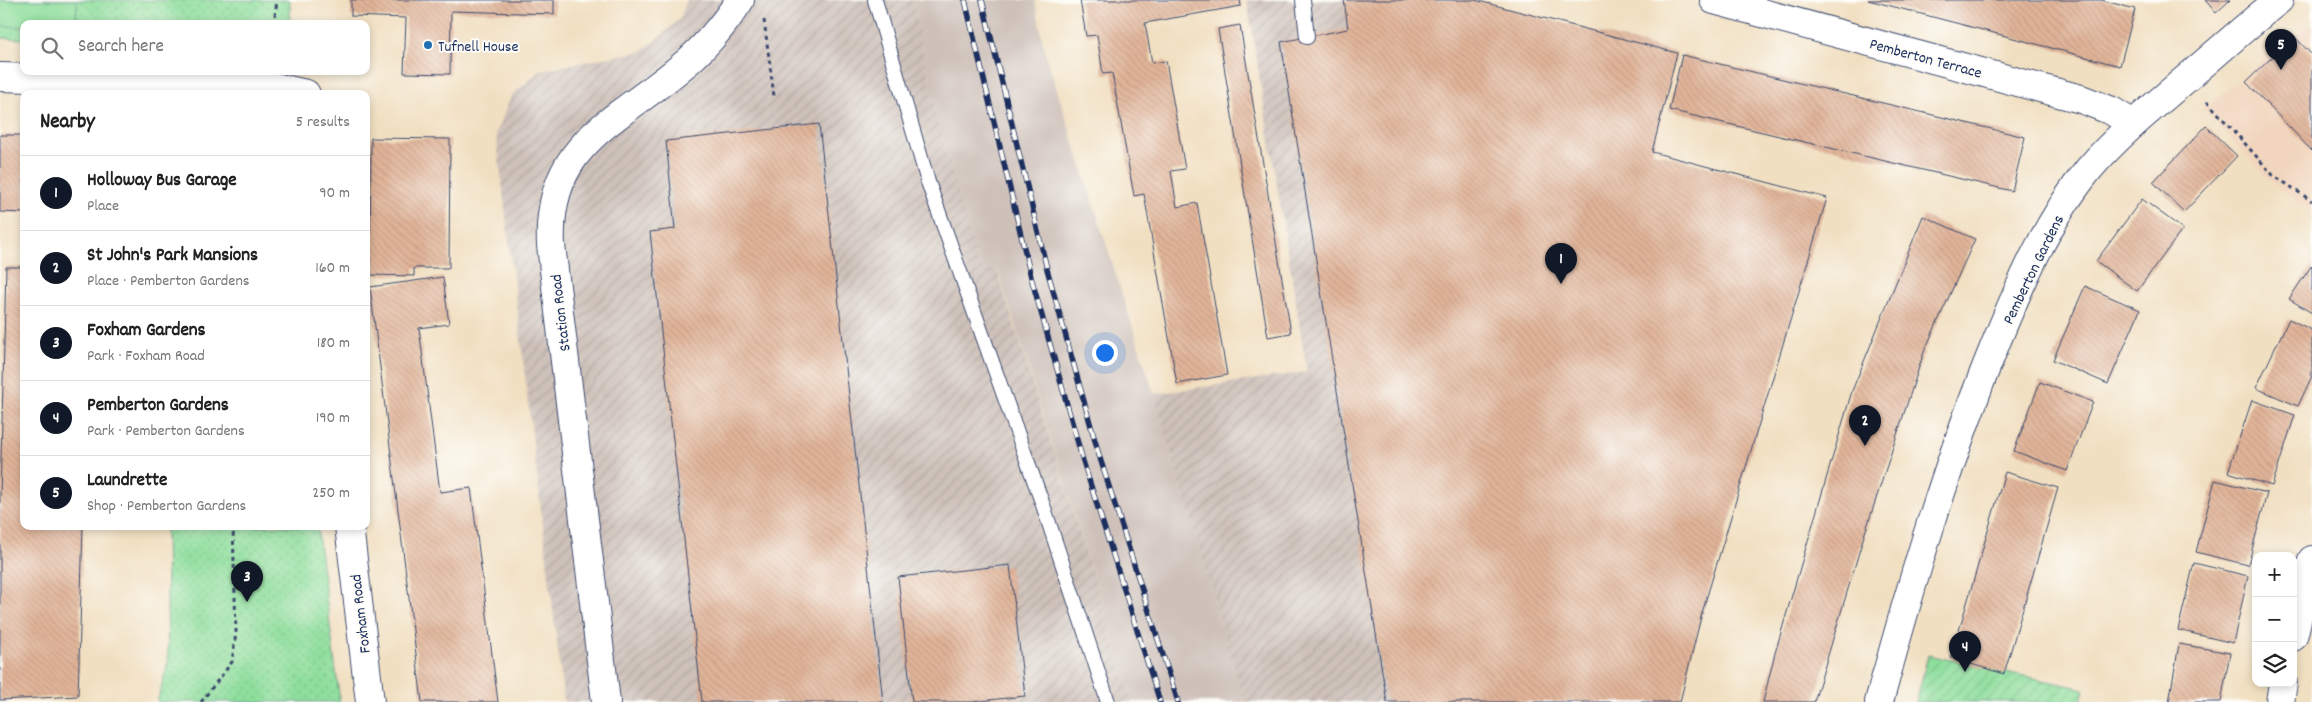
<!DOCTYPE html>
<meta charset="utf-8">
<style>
:root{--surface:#fff;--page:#f2f2f2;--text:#222;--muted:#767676;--line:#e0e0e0;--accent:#111827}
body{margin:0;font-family:Dekko,sans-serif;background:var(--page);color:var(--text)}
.controls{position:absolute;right:15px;bottom:15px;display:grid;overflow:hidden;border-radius:10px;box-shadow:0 2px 8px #0003}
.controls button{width:45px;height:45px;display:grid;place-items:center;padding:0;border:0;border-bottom:1px solid var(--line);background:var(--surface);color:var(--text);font:25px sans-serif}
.you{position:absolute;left:1104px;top:352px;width:18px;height:18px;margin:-12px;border:4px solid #fff;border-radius:50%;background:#1a73e8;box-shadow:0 0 0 8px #1a73e833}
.badge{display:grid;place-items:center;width:32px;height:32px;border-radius:50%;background:var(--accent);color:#fff;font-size:16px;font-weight:700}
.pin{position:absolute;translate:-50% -41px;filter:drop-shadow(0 1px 2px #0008)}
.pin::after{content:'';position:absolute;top:26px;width:18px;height:15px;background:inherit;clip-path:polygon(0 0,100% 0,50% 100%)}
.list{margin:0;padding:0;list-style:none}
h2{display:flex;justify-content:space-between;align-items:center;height:65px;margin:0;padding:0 20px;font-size:21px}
h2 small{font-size:16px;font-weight:400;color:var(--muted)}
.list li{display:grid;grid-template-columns:32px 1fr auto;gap:15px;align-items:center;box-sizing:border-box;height:75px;padding:0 20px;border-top:1px solid var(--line)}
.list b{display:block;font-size:19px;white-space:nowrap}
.list p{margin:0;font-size:16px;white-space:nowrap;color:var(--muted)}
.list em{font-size:16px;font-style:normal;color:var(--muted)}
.icon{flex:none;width:28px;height:28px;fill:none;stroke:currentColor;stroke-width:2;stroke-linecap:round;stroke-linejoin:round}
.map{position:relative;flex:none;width:2312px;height:702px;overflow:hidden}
.search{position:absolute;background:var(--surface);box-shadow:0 2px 8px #0003;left:20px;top:20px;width:350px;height:55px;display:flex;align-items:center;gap:12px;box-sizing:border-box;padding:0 18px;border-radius:10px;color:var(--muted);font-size:19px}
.panel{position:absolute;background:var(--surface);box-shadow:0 2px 8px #0003;left:20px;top:90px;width:350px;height:440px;border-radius:10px}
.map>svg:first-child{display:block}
.built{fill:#f1d5bd}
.industrial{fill:url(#industrial-furrows)}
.railway{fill:#cec1ba}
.grass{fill:url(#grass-dots);stroke:#54867d}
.garden{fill:url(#garden-furrows);stroke:#54867d}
.pitch{fill:#8ede9c;stroke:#54867d}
.building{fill:url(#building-back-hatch)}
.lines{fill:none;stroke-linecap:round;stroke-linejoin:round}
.service-casing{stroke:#3b496d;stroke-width:16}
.minor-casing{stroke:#3b496d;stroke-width:30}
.tertiary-casing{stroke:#3b496d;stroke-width:30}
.path{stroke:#3b496d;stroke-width:3;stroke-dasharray:4 4;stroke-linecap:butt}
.service{stroke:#fff;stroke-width:14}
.minor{stroke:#fff;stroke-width:28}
.tertiary{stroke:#fff;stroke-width:28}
.rail-casing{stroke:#1b2f5e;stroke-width:5.5}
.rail{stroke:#fdfcf7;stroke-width:4;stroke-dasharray:11;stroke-linecap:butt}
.poi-dot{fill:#1f6fb2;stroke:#fdfcf7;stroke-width:2}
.labels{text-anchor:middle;stroke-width:4;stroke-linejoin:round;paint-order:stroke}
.poi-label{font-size:16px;fill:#1b2f5e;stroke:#fdfcf7;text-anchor:start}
.street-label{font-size:16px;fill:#1b2f5e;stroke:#fdfcf7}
</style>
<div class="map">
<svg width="2312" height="702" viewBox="0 0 2312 702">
<defs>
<pattern id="industrial-furrows" width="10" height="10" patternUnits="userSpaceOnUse" patternTransform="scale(1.25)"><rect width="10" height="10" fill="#cec1ba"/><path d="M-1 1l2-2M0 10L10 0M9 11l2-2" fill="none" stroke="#b0a6a2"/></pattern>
<pattern id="grass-dots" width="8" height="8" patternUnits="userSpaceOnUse" patternTransform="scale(1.25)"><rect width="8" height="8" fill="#8ede9c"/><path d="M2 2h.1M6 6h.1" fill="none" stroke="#7abf89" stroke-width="1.8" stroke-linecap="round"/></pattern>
<pattern id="garden-furrows" width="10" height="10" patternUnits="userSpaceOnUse" patternTransform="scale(1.25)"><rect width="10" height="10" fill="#8ede9c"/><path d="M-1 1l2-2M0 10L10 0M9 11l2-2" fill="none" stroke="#7abf89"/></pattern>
<pattern id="building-back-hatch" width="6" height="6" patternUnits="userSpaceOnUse" patternTransform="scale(1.25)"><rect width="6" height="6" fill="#e1b498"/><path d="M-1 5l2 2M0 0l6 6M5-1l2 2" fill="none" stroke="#c09b85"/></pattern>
</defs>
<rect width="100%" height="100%" fill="#fdfcf7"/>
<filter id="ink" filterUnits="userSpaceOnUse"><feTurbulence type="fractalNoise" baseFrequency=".02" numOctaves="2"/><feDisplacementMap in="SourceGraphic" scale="10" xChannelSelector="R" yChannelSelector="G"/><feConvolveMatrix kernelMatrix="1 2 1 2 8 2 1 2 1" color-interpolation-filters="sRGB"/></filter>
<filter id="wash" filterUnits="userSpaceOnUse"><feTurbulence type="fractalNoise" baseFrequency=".0096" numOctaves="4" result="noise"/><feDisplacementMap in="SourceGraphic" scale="20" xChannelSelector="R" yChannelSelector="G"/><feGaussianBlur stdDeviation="1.12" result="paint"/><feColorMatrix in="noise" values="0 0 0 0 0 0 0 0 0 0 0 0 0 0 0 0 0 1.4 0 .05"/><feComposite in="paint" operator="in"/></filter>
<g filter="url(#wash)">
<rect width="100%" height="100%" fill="#f1dfc1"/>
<polygon class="built" points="2307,25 2312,28 2312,211 2275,186 2203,109 2241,79 2278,46 2283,47"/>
<g class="industrial">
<polygon points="687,0 913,0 937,119 980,268 997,270 1133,702 564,702 496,133 511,96 541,70 642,51 680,19"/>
<polygon points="1247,0 1475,0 1677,53 1652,152 1827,198 1702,613 1680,702 1244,702 1154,394 1307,372"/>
</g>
<polygon class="railway" points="913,0 1035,0 1045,52 1154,394 1244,702 1133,702 998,270 980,268 937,119"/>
<g class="grass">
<polygon points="0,0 290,0 290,24 24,24 24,39 0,38"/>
<polygon points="166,526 317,526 340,702 157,702 168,663"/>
</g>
<polygon class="garden" points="1928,655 2084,689 2081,702 1916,702"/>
<polygon class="pitch" points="0,0 77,0 76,24 24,24 24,27 0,26"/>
<g id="blocks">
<g class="building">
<polygon points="351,0 554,0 554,14 451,11 450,74 404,73 406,18 351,16"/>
<polygon points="1080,0 1240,0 1241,6 1145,23 1152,63 1166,61 1185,169 1171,171 1177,207 1197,203 1227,375 1177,384 1144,194 1134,196 1112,73 1103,74 1097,35 1086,36"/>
<polygon points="1344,0 1475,0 1677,53 1652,152 1827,198 1702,613 1680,702 1387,702 1281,42 1348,29"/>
<polygon points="1868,0 2101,0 2135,9 2120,66"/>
<polygon points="2205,0 2230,0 2216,13"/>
<polygon points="1240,25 1291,333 1268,337 1218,29"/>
<polygon points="2294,36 2312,55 2312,151 2246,82"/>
<polygon points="1682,55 2025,137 2012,191 1669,110"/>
<polygon points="819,124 883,702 702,702 650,232 675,229 666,141"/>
<polygon points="2206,126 2237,156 2184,212 2153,182"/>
<polygon points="0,135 24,135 24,213 0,212"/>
<polygon points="371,138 450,139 449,268 414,268 414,276 370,275"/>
<polygon points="2142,199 2183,229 2137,291 2096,261"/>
<polygon points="1923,216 1975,239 1924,352 1863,539 1814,702 1763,702 1775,653 1852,391"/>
<polygon points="2312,265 2312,313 2289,299"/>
<polygon points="6,267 24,267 24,526 83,526 78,696 0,700 0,498"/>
<polygon points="443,277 449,324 419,328 440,492 471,488 498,702 422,702 370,287"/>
<polygon points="2085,286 2140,310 2108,384 2053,360"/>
<polygon points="2289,319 2312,330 2312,376 2298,406 2256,388"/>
<polygon points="2040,382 2093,402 2067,471 2014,451"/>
<polygon points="2252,400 2295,415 2272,486 2228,472"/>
<polygon points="2005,472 2058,488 2004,674 1951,658"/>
<polygon points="2215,480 2267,493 2248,565 2196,552"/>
<polygon points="2194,563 2248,576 2233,643 2178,630"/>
<polygon points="1010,565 1025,696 971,702 912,702 898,577"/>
<polygon points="2179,644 2230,653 2221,702 2169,702"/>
</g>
</g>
</g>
<g filter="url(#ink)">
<use href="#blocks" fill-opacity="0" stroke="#3b496d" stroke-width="1"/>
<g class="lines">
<g class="service-casing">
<g id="service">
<polyline points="875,0 928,182 1043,505 1108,702"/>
<polyline points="1303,0 1307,37"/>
</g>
</g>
<g class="minor-casing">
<g id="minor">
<polyline points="1714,0 2081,99 2112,111 2133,124"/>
<polyline points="0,77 270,86 306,94"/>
<polyline points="349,526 370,702"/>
<path d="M606,702l-55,-457c-5,-101 64,-122 129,-177 24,-19 43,-42 60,-68"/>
<path d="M1879,702c33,-121 68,-240 116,-357 25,-61 52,-124 94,-176 29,-34 64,-62 98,-91 31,-26 60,-53 92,-78"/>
</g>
</g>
<g class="tertiary-casing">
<g id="tertiary">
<polyline points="2293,637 2312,560"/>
<polyline points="2280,702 2283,683"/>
</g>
</g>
<g class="path">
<polyline points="764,20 774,96"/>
<polyline points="274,24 277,0"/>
<polyline points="2207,101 2273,175 2312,201"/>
<polyline points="201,702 232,662 236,632 233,526"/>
</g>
<use href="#service" class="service"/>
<use href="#minor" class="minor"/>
<use href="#tertiary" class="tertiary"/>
<g class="rail-casing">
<g id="rail">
<polyline points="965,0 1031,277 1083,461 1160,702"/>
<polyline points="982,0 1047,269 1099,455 1178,702"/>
</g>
</g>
<use href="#rail" class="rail"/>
</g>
</g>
<circle class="poi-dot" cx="428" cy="45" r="5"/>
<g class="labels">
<g class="poi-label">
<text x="438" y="51">Tufnell House</text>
</g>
<g class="street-label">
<text transform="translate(1926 57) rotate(15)" y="6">Pemberton Terrace</text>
<text transform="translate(2032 269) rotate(-64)" y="6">Pemberton Gardens</text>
<text transform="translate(559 313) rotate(-97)" y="6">Station Road</text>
<text transform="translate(359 614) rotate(-97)" y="6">Foxham Road</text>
</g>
</g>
</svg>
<div class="controls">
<button>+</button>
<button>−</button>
<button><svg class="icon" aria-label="layers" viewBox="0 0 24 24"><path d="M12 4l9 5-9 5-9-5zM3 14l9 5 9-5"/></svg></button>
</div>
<div class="you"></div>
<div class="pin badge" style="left:1561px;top:284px">1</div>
<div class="pin badge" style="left:1865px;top:446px">2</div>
<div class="pin badge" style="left:247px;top:602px">3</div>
<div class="pin badge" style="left:1965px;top:672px">4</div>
<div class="pin badge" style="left:2281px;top:70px">5</div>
<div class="search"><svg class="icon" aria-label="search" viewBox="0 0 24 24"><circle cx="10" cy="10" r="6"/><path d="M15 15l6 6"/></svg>Search here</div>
<section class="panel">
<h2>Nearby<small>5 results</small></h2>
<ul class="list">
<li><span class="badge">1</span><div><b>Holloway Bus Garage</b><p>Place</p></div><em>90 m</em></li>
<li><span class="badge">2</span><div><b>St John's Park Mansions</b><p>Place · Pemberton Gardens</p></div><em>160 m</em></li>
<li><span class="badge">3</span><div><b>Foxham Gardens</b><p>Park · Foxham Road</p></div><em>180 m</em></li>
<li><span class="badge">4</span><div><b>Pemberton Gardens</b><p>Park · Pemberton Gardens</p></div><em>190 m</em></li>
<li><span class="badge">5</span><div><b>Laundrette</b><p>Shop · Pemberton Gardens</p></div><em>250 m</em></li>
</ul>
</section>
</div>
